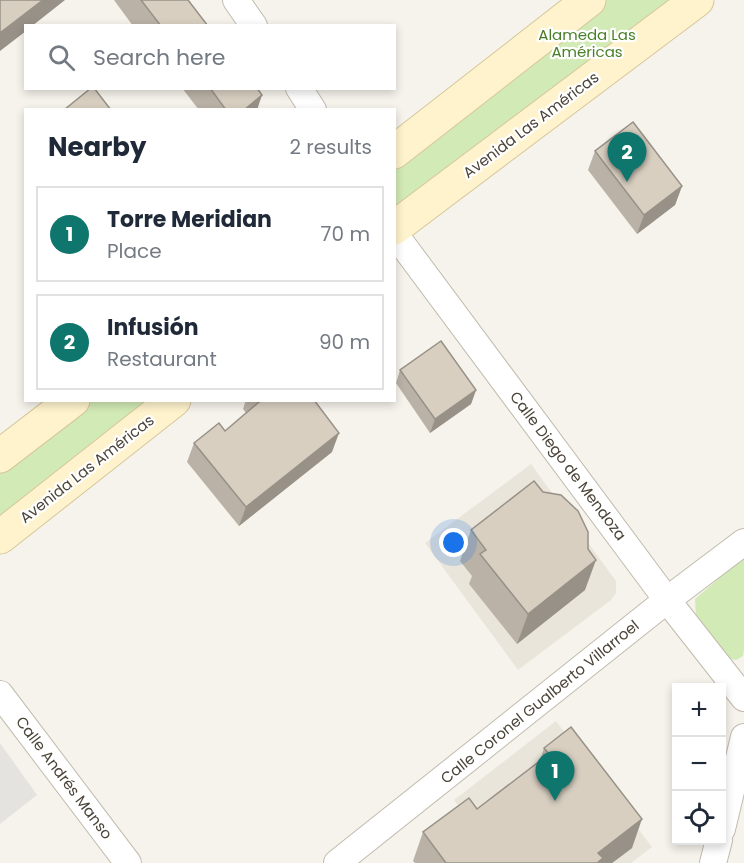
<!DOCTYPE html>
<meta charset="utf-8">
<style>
:root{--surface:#fff;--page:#f6f6f7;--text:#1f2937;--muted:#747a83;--line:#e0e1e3;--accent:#0f766e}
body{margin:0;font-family:Poppins,sans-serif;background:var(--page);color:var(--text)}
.controls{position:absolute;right:18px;bottom:18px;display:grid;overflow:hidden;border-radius:0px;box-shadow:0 3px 9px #0003}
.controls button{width:54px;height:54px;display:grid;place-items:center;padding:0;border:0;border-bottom:2px solid var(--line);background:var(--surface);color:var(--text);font:30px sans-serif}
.you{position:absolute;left:454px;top:543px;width:21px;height:21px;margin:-15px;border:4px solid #fff;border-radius:50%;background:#1a73e8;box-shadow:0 0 0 9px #1a73e833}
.badge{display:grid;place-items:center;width:39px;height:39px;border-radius:50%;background:var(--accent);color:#fff;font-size:20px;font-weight:700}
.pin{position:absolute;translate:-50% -50px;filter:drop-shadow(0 2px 3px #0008)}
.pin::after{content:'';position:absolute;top:32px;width:21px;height:18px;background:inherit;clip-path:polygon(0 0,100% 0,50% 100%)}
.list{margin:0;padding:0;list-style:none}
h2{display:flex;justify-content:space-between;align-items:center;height:78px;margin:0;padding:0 24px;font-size:26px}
h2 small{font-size:20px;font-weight:400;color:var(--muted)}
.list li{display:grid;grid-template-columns:39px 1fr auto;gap:18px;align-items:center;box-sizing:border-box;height:96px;margin:0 12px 12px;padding:0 12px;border:2px solid var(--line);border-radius:0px}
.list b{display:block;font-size:22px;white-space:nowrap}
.list p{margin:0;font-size:20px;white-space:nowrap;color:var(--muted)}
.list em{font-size:20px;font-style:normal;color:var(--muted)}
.icon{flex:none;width:33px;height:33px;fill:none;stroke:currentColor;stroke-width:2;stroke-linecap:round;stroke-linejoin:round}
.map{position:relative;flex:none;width:744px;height:863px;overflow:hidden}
.search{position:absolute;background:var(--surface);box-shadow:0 3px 9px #0003;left:24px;top:24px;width:372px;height:66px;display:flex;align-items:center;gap:15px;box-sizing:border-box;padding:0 21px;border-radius:0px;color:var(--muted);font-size:22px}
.panel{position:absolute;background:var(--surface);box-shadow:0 3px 9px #0003;left:24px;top:108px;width:372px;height:294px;border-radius:0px}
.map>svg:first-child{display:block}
.residential{fill:#eae5da}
.green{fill:#d2eab5}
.parking{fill:#e5e3e0}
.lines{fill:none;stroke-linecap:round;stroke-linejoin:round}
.street-casing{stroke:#c2bbae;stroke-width:28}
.secondary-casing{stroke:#d6c79b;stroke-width:35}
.street{stroke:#fff;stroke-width:26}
.secondary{stroke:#fff3cd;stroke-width:33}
.wall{fill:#bab2a6}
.shaded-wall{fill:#979187}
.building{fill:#d8cfc1;stroke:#979187;stroke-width:1.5}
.labels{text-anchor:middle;stroke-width:4.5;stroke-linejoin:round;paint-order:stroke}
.park-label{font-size:15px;fill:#4a7f2a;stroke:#fff}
.street-label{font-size:15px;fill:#4b4439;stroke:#fff}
</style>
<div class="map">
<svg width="744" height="863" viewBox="0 0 744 863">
<rect width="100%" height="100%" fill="#f6f3ec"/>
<g class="residential">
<polygon points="531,464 616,581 616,593 611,600 518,670 425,543"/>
<polygon points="556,721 652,847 631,863 503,863 454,800"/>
</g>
<g class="green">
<polygon points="603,0 683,0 395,223 395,161"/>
<polygon points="86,401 166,401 0,529 0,467"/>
<polygon points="744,557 744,649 743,656 736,660 727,658 696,617 695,599"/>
</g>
<polygon class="parking" points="0,743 37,795 0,824"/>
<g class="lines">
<g class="street-casing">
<g id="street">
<polyline points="236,0 254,26"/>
<polyline points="299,88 313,110"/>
<polyline points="394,233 667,600 744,698"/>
<polyline points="0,694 128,863"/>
<polyline points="722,829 744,737"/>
<polyline points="337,863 667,600 744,542"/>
<polyline points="713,863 719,840"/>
</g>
</g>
<g class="secondary-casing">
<g id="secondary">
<polyline points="394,152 589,0"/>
<polyline points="394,228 697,0"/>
<polyline points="0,456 73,400"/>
<polyline points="0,537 174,400"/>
</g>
</g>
<use href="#street" class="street"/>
<use href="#secondary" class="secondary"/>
</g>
<g class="wall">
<polygon points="114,0 188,0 208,26 133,26"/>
<polygon points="182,88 257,88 257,110 199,110"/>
<polygon points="595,151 682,186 675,205 637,234 588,170"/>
<polygon points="400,370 476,390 471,404 430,433 396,383"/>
<polygon points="246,400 314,400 332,452 239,526 187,462 194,443 225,431 246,413 243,409"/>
<polygon points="471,530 585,590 517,644 469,584 472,576 460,561"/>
<polygon points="544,748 632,848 612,863 415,863 413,861 423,832 477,809 540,761"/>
</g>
<g class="shaded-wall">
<polygon points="43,0 65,0 32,26 26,26 26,31 0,51 0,33"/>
<polygon points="262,95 257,110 244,110"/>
<polygon points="682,186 675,205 637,234 644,215"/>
<polygon points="476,390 471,404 430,433 435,419"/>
<polygon points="339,433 332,452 239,526 246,507"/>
<polygon points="596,560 585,590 517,644 528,614"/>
<polygon points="642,819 632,848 612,863 595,863 598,853"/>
</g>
<g class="building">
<polygon points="0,0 43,0 0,33"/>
<polygon points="141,0 188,0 208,26 161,26"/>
<polygon points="91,88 94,88 111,110 64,110"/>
<polygon points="210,88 257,88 262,95 244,110 226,110"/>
<polygon points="633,122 682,186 644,215 595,151"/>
<polygon points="441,341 476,390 435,419 400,370"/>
<polygon points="258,400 314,400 339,433 246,507 194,443 219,423 225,431 259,402"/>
<polygon points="534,481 543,492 561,495 578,511 588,532 588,549 596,560 528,614 480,554 486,550 471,530"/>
<polygon points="571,727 642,819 598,853 603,858 597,863 446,863 423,832 469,798 477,809 549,754 544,748"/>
</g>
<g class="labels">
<g class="park-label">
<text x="587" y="40">Alameda Las<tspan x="587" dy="17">Américas</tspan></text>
</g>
<g class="street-label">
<text transform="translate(531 125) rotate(-37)" y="5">Avenida Las Américas</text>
<text transform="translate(568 466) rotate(53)" y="5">Calle Diego de Mendoza</text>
<text transform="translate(87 469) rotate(-38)" y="5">Avenida Las Américas</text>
<text transform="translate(540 702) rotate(-39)" y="5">Calle Coronel Gualberto Villarroel</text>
<text transform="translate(64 778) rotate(53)" y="5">Calle Andrés Manso</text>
</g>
</g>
</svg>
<div class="controls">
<button>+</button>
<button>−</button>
<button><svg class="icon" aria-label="locate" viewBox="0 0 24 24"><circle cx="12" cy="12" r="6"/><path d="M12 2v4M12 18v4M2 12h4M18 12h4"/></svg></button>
</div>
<div class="you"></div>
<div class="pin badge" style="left:555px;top:801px">1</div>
<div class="pin badge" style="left:627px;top:182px">2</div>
<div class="search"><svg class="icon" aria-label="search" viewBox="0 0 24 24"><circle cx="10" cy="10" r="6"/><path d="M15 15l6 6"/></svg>Search here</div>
<section class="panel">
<h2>Nearby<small>2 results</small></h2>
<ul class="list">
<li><span class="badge">1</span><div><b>Torre Meridian</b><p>Place</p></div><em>70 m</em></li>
<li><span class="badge">2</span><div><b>Infusión</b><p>Restaurant</p></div><em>90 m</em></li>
</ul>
</section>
</div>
